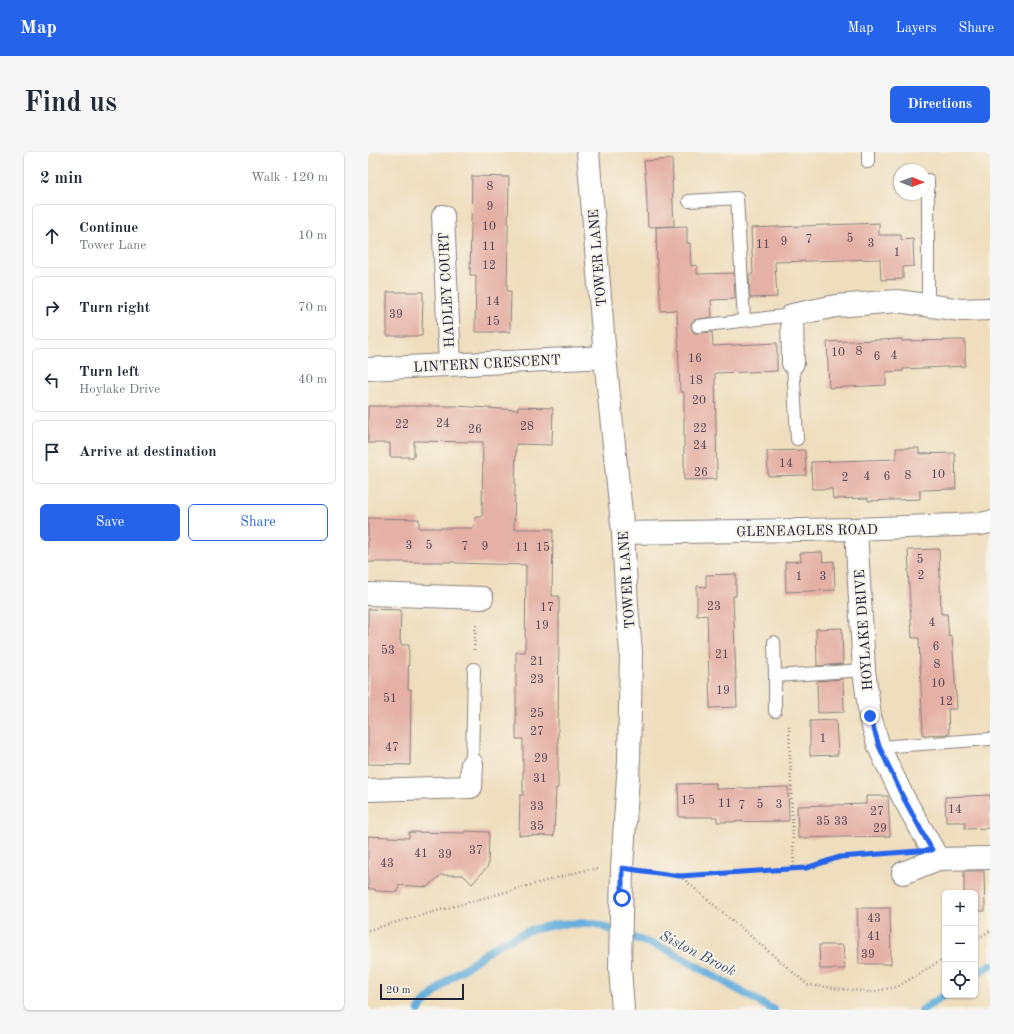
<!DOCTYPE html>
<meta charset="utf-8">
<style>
:root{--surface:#fff;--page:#f6f6f7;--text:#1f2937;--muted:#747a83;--line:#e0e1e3;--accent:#2563eb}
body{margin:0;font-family:"Old Standard TT",serif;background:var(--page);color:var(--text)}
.controls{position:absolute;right:12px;bottom:12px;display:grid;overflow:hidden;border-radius:6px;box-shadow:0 1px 3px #0004}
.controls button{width:36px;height:36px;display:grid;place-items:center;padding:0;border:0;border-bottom:1px solid var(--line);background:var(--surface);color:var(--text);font:20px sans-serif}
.compass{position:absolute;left:526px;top:12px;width:36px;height:36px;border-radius:50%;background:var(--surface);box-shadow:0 1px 3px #0004;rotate:91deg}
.scale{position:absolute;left:12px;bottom:10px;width:84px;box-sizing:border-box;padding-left:4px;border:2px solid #22223b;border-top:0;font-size:11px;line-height:14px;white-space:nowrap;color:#22223b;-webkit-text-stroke:3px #f7f3e8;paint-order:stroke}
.stop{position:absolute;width:12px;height:12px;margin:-9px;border:3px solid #2563eb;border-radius:50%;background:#fff}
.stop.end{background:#2563eb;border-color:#fff;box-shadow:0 1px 4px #0008}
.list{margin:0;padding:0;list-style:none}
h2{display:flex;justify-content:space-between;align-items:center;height:52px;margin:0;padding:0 16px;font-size:17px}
h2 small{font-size:13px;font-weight:400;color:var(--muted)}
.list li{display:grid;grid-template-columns:26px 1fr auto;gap:12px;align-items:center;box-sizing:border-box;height:64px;margin:0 8px 8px;padding:0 8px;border:1px solid var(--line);border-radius:6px}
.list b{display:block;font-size:15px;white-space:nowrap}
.list p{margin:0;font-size:13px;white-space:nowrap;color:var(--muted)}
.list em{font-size:13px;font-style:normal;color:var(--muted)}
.actions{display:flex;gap:8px;padding:12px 16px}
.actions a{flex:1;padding:9px 0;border:1px solid var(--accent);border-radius:6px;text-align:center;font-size:14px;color:var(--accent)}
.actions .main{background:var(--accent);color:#fff}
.icon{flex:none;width:22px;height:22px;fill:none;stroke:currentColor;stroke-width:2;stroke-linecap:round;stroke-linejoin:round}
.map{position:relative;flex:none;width:622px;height:858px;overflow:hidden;border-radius:6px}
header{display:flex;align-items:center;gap:24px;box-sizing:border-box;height:56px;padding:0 20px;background:var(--accent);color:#fff}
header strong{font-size:19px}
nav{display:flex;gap:22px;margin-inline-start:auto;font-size:14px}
.intro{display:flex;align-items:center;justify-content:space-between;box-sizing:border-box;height:96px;padding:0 24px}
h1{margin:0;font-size:28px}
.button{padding:10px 18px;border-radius:6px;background:var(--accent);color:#fff;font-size:14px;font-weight:700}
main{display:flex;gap:24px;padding:0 24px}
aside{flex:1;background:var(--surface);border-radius:6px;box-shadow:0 1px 3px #0004}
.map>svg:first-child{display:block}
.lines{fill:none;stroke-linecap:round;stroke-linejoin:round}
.stream{stroke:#65afdd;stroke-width:8}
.building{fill:#e5b0a5}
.service-casing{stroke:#88807c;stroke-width:14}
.minor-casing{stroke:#88807c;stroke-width:24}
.tertiary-casing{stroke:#88807c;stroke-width:24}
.path{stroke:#88807c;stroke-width:2.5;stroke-dasharray:1 3;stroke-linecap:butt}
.service{stroke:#fff;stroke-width:12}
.minor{stroke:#fff;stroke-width:22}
.tertiary{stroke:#fff;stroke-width:22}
.route{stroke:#2563eb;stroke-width:5}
.labels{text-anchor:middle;stroke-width:4;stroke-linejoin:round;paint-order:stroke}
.number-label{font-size:12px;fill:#534656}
.street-label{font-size:14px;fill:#22223b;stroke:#f7f3e8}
.water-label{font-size:15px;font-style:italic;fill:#395374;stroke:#f7f3e8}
</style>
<header>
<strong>Map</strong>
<nav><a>Map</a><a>Layers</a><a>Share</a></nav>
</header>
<div class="intro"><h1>Find us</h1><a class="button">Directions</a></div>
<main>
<aside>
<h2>2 min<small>Walk · 120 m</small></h2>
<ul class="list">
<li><svg class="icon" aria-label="ahead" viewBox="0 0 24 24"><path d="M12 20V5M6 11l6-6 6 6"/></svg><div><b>Continue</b><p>Tower Lane</p></div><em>10 m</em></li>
<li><svg class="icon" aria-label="right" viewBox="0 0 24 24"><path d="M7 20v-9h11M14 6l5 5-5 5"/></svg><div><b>Turn right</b></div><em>70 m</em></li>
<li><svg class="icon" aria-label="left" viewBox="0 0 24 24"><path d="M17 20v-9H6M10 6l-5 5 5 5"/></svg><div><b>Turn left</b><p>Hoylake Drive</p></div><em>40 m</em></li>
<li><svg class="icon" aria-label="arrive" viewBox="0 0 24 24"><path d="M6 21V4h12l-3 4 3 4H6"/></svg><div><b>Arrive at destination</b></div></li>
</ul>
<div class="actions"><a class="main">Save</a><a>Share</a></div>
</aside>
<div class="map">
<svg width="622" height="858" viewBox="0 0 622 858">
<rect width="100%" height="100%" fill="#f7f3e8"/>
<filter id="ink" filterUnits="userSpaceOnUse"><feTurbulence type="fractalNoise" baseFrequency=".025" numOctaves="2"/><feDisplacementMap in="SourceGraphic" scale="8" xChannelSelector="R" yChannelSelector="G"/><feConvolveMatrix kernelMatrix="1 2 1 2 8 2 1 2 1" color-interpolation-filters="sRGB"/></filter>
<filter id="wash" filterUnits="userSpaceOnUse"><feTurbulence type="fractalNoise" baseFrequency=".012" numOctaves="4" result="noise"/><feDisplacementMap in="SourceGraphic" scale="16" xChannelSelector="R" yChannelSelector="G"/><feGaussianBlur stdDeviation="0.9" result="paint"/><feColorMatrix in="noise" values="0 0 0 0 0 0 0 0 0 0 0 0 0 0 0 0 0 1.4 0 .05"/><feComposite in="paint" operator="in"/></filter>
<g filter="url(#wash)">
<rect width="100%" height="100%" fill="#efdebe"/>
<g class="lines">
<g class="stream">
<polyline points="607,823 622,813"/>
<polyline points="51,858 55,852 80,828 129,793 163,778 191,772 225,771 300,798 406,858"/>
<polyline points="554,858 577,843"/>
</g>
</g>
<g id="blocks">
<g class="building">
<polygon points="304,7 305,29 304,29 306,74 280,75 278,31 276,9"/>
<polygon points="104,24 141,25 139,139 143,139 142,180 107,180 108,123 102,123"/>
<polygon points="511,71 511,83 533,83 533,88 545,87 546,114 535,115 535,127 513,128 512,107 407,110 409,145 382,146 381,122 385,122 383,76"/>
<polygon points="319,74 319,91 322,91 323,114 329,113 329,122 366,121 367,147 343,148 344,165 326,168 323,171 323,174 324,179 327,181 330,181 344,180 345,194 409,191 409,219 347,221 349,327 316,328 316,240 312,240 309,158 293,159 290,115 289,115 288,75"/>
<polygon points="19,140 55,140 54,184 19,184"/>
<polygon points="534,187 534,189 597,188 597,214 535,217 535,219 518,220 518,233 461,236 459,190"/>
<polygon points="0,254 88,254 150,258 150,255 185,256 184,293 148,292 146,377 185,377 184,444 191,444 191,484 190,571 190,636 188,636 186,684 151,683 152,643 155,643 155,587 148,587 148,500 157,500 158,413 87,411 87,410 0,410 0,366 51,367 51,376 106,376 107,365 114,365 115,290 46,289 46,305 22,305 22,291 0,291"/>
<polygon points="528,296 551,296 551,302 587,301 588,337 552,338 552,347 500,349 500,346 465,347 464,337 444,337 443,310 528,307"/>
<polygon points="437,298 438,323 400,324 399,299"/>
<polygon points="571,397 573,462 579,462 581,485 584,484 589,557 580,557 581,582 555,583 551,486 544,486 540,417 541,417 540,398"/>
<polygon points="454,400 455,410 466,409 467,438 418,440 417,410 433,409 432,401"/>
<polygon points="368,422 368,444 365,444 369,555 342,556 339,463 329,464 329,434 338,435 338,423"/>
<polygon points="0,457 33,458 32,489 33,489 33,493 41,493 40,537 43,537 42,613 0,612"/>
<polygon points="474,476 475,512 449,514 448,477"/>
<polygon points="475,527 476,560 450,561 449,529"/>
<polygon points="468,568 470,603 442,604 442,569"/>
<polygon points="348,631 348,637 420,635 421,669 349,670 349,665 311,665 310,632"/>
<polygon points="622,643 622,676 597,677 597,670 578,670 577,645"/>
<polygon points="498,644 520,644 522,684 430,686 429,654 498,652"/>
<polygon points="97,679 121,680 120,714 104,732 95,723 73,723 59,735 31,733 30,740 7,739 7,737 0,737 0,684 41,686 41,680 97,681"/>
<polygon points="596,719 616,719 617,759 607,759 607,741 596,741"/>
<polygon points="489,756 522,756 523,812 491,812"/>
<polygon points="451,793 475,793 477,817 452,817"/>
</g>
</g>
</g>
<g filter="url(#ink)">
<use href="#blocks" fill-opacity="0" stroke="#88807c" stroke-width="1"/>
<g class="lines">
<g class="service-casing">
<g id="service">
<polyline points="500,0 500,10"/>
<polyline points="560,28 560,154"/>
<polyline points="321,49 369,46 376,168"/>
<polyline points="330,174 424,163"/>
<polyline points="425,211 429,287"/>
<polyline points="406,490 407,524 496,518"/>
<polyline points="407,559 407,524"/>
<polyline points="511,595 622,587"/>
<polyline points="104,612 106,517"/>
</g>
</g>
<g class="minor-casing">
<g id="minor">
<polyline points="75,64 82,212"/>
<polyline points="425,211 424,163 468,154 529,149 593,158 622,157"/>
<polyline points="0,217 237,205"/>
<polyline points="488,377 496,518 502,564 511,595 535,645 570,707"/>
<polyline points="255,381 488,377 612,372 622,370"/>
<polyline points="0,442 114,446"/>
<polyline points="0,638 103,635 104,612"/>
<polyline points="535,721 570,707 620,706"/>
</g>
</g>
<g class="tertiary-casing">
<polyline id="tertiary" points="220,0 237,205 255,381 259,454 263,500 261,609 254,716 252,815 255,858"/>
</g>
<g class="path">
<polyline points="106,498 108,471"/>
<polyline points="421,574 426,717"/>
<polyline points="280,720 312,724 440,833 502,840 529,835 577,806"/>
<polyline points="312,724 438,716 472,705 519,701"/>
<polyline points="0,778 221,717 229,717"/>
<polyline points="607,788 622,779"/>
</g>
<use href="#service" class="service"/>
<use href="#minor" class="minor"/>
<use href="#tertiary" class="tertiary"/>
</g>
</g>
<g class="lines" filter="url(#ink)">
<polyline class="route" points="254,746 254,716 312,724 438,716 472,705 564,698 535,645 511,594 502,564"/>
</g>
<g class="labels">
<g class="number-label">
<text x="122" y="38">8</text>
<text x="122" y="58">9</text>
<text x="121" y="78">10</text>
<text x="482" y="90">5</text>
<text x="441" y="91">7</text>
<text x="416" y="93">9</text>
<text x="503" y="95">3</text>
<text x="395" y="96">11</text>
<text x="121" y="98">11</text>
<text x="529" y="104">1</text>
<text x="121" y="117">12</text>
<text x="125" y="153">14</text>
<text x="28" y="166">39</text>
<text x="125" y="173">15</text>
<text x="491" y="203">8</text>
<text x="470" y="204">10</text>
<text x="526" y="207">4</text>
<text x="509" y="208">6</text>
<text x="327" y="210">16</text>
<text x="328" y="232">18</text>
<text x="331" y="252">20</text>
<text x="75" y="275">24</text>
<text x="34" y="276">22</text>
<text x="159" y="278">28</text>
<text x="332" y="280">22</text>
<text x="107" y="281">26</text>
<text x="332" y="297">24</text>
<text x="418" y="315">14</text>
<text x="333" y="324">26</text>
<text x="570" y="326">10</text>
<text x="540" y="327">8</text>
<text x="499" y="328">4</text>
<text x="519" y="328">6</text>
<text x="477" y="329">2</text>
<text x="41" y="397">3</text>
<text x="61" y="397">5</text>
<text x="97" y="398">7</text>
<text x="117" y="398">9</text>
<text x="154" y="399">11</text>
<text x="175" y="399">15</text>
<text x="552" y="411">5</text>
<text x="553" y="427">2</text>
<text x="431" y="428">1</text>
<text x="455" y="428">3</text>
<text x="346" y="458">23</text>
<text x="179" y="459">17</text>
<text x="564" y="474">4</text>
<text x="174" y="477">19</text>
<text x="568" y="498">6</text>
<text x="20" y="502">53</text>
<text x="354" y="506">21</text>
<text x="169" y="513">21</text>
<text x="569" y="516">8</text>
<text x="169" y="531">23</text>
<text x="570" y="535">10</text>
<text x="355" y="542">19</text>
<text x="22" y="550">51</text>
<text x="578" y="553">12</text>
<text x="169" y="565">25</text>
<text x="169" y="583">27</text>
<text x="455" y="590">1</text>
<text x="24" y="599">47</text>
<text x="173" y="610">29</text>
<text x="172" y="630">31</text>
<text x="320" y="652">15</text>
<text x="357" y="655">11</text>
<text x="392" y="656">5</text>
<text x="411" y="656">3</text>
<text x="374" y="657">7</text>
<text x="169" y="658">33</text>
<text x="587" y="661">14</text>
<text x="509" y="663">27</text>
<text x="455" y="673">35</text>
<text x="473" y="673">33</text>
<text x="169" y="678">35</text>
<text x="512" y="680">29</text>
<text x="108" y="702">37</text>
<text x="53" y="705">41</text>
<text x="77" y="706">39</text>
<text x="19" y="715">43</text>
<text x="506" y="770">43</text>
<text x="506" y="788">41</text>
<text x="500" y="806">39</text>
</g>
<g class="street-label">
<text transform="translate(229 106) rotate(-95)" y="5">TOWER LANE</text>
<text transform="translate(78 138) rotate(-93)" y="5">HADLEY COURT</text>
<text transform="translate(119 211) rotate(-3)" y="5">LINTERN CRESCENT</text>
<text transform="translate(439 378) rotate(-1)" y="5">GLENEAGLES ROAD</text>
<text transform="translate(258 428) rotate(-94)" y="5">TOWER LANE</text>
<text transform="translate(495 478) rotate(-94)" y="5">HOYLAKE DRIVE</text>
</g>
<g class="water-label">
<text transform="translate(330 801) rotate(27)" y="5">Siston Brook</text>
</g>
</g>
</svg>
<div class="controls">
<button>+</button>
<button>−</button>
<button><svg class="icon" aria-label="locate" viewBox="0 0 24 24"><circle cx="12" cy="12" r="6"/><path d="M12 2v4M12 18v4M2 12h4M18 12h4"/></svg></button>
</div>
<svg class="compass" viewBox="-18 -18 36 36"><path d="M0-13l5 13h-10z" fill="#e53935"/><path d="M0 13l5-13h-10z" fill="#747a83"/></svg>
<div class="scale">20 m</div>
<div class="stop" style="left:254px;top:746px"></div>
<div class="stop end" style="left:502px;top:564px"></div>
</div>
</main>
